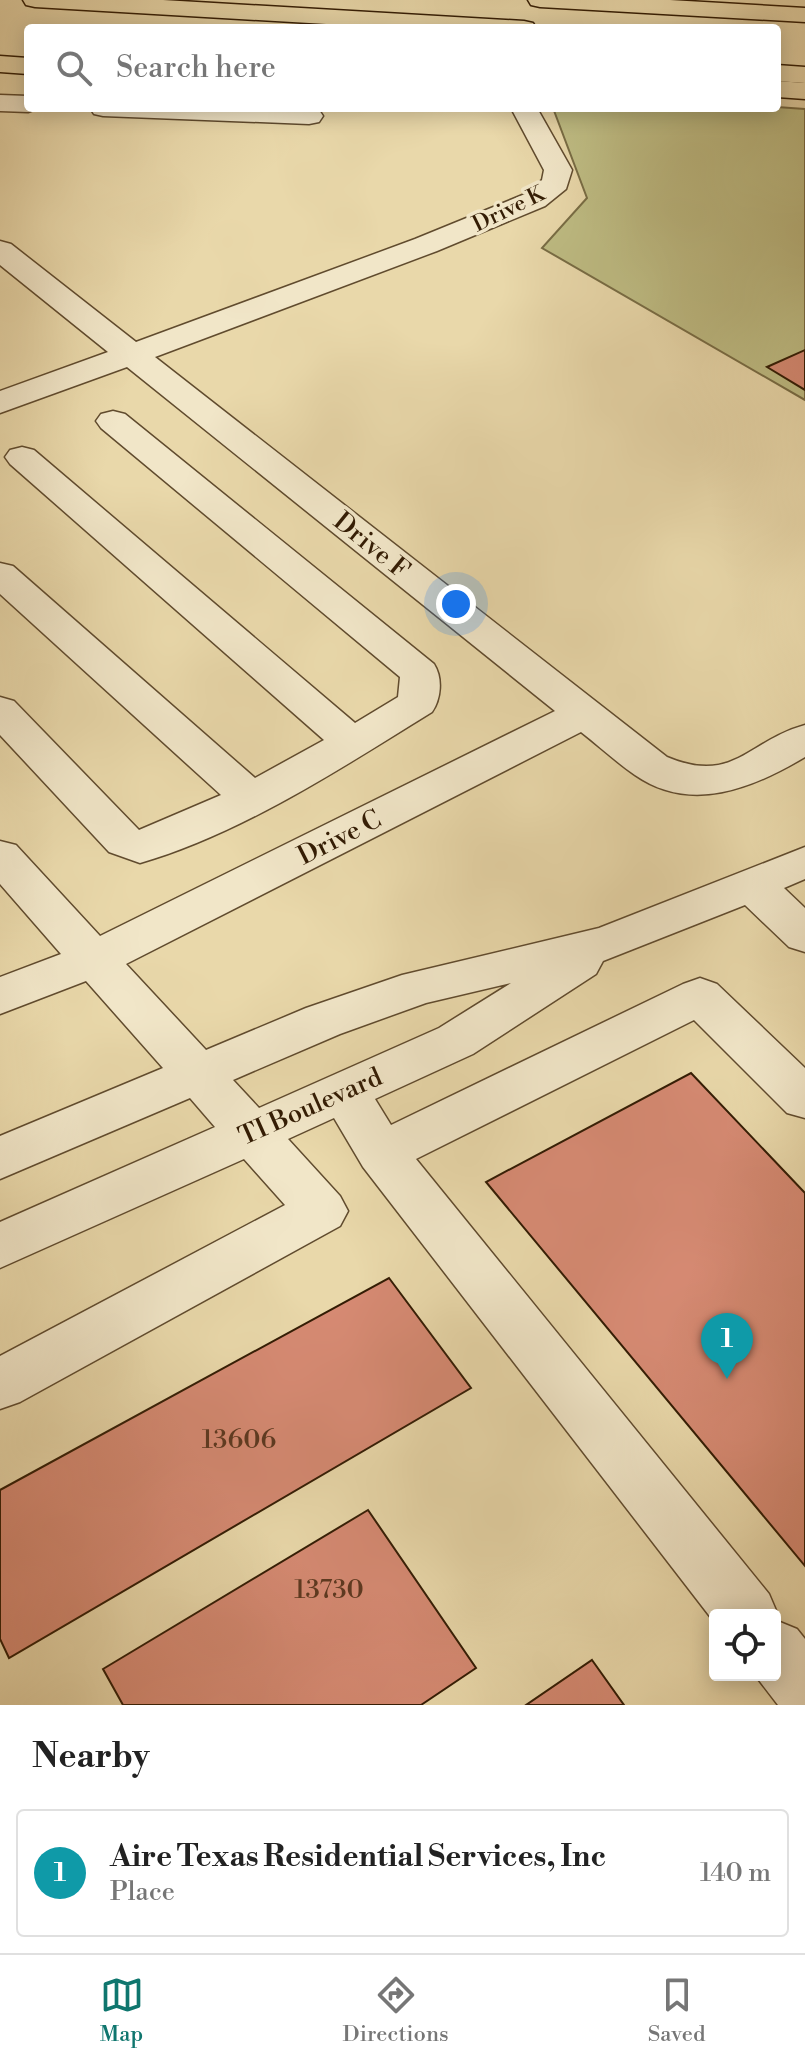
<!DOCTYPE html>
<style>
:root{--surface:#fff;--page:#f6f6f6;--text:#222;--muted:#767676;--line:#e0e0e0;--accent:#0f766e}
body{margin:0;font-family:"Libre Bodoni",serif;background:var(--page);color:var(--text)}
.controls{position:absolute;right:24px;bottom:24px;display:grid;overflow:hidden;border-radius:8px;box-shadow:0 4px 20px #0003}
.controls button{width:72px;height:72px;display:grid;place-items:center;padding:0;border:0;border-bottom:2px solid var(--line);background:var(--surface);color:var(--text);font:40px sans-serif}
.you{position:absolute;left:456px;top:604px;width:28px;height:28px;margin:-20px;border:6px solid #fff;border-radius:50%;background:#1a73e8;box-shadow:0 0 0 12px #1a73e833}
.badge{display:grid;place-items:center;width:52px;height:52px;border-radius:50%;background:var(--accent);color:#fff;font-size:26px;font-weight:700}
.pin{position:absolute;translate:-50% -66px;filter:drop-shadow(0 2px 4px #0008)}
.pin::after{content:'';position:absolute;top:42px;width:28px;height:24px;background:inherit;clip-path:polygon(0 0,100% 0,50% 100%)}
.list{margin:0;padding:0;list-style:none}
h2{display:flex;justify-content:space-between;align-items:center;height:104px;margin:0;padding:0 32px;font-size:34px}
h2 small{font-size:26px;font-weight:400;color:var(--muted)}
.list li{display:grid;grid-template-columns:52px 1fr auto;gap:24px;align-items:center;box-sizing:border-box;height:128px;margin:0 16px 16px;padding:0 16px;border:2px solid var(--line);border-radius:8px}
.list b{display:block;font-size:30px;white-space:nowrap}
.list p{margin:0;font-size:26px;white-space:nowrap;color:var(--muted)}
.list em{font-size:26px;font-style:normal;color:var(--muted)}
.icon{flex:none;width:44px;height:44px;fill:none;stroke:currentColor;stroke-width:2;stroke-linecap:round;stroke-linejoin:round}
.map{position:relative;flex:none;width:805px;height:1705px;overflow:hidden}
.search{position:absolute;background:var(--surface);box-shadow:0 4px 20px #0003;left:24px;right:24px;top:24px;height:88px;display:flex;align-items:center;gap:20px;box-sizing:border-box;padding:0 28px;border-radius:8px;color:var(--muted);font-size:30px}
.sheet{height:248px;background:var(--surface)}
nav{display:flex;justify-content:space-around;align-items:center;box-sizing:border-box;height:112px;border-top:2px solid var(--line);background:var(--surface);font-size:22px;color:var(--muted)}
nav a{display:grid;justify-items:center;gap:4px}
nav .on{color:var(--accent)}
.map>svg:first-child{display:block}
.green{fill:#bebc83;stroke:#786c44;stroke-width:2}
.building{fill:#d68a73;stroke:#331c04;stroke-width:2}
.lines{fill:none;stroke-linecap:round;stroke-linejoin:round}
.minor-casing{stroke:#604b2e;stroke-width:3}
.major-casing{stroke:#331c04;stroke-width:3}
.highway-casing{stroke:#331c04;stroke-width:3}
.minor{fill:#f1e6c8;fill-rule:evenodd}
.major{fill:#e9d8aa;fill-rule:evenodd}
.highway{fill:#e9d8aa;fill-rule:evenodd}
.labels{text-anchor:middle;stroke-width:7;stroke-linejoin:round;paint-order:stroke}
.far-street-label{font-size:22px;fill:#331c04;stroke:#f1e6c8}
.street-label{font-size:26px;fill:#331c04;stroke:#f1e6c8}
.near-number-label{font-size:26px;fill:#5c3820}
</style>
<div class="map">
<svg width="805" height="1705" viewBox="0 0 805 1705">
<rect width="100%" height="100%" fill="#e9d8aa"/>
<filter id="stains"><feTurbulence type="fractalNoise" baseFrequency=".0025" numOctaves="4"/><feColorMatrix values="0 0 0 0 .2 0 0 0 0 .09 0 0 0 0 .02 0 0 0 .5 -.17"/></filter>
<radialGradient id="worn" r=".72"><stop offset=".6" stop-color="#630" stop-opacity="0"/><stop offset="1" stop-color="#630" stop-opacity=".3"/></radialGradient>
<polygon class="green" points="777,107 805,109 805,400 542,248 587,198 553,108"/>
<g class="building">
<polygon points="805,350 805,390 767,367"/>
<polygon points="691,1073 805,1193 805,1566 486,1182"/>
<polygon points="389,1278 471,1388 9,1658 0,1639 0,1490"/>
<polygon points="368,1510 476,1668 421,1705 123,1705 103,1669"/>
<polygon points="592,1660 624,1705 526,1705"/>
</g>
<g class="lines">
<g class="minor-casing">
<g id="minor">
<polygon points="0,95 28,96 28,108 39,108 28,112 0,111"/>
<polygon points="90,108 309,108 319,110 323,116 319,122 309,124 103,116 94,114"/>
<path d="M511,108h26l35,62 -6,19 -21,17 -108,45 -282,106 512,400c67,28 80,-16 138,-32v32c-52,31 -114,57 -170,18 -19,-13 -36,-29 -54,-43l-455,232 80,86 100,-42 96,-33 197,-47 206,-81v32l-21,9 21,20v44l-16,-5 -44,-42 -142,56 -7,13 -123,80 -98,45 16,26 292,-141 17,-6 17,6 88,84v50l-18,-5 -93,-93 -278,139 353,435 9,21 -3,5 22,9 8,10v66h-27l-23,-30h20v-60h-60v8l-352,-456 -29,-49 -46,21 52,57 8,15 -8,15 -320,176 -20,7v-53l285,-151 -41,-46 -244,109v-46l215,-95 -25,-29 -190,81v-43l163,-68 -77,-87 -86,33v-37l61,-23 -61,-70v-43l16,4 84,91 455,-225 -428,-344 -127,46v-22l108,-39 -108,-87v-24l11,3 125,98 279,-103 110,-45 17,-14 2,-10zM511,983l-72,45 -180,80 -26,-28 107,-46 86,-31z"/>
<path d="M113,411l12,3 309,250c9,14 7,35 -2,48 -87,54 -193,123 -292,151l-31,-11 -109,-117v-38l14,4 125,129 82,-35 -221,-201v-31l13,3 242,212 69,-38 -314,-276 -5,-7 5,-7 12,-3 12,3 321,273 43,-26 2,-20 -299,-249 -5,-7 5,-7z"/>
</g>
</g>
<g class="major-casing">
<g id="major">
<polygon points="0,56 28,58 28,74 0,72"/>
<polygon points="777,81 805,83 805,99 777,97"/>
</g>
</g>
<g class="highway-casing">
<g id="highway">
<polygon points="23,0 163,0 524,21 533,23 536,28 394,28 35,7 26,5"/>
<polygon points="528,0 670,0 805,8 805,22 540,7 531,5"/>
<polygon points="777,65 805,67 805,83 777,81"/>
</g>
</g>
<use href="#minor" class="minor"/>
<use href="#major" class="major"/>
<use href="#highway" class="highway"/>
</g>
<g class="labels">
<g class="far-street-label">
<text transform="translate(508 208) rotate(-26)" y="8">Drive K</text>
</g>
<g class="street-label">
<text transform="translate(372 545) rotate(39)" y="9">Drive F</text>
<text transform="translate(339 837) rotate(-27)" y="9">Drive C</text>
<text transform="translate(310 1106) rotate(-24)" y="9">TI Boulevard</text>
</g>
<g class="near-number-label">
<text x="239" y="1448">13606</text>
<text x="329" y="1598">13730</text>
</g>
</g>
<rect width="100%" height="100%" filter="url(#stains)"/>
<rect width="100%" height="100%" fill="url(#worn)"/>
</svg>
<div class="controls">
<button><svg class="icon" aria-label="locate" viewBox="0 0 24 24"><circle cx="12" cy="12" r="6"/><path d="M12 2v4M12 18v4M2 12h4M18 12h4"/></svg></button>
</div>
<div class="you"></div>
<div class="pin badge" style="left:727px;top:1379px;background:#0f9aa8">1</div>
<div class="search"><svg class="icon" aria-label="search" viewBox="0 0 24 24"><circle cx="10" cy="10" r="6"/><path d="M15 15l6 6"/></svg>Search here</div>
</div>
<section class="sheet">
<h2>Nearby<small></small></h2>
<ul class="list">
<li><span class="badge" style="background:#0f9aa8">1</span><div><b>Aire Texas Residential Services, Inc</b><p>Place</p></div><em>140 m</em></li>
</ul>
</section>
<nav>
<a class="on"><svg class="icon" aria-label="map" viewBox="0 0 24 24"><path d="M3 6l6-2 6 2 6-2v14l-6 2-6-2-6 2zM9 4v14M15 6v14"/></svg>Map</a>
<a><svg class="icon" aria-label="directions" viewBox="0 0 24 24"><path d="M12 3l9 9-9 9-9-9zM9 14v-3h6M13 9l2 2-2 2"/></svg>Directions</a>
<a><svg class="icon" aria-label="saved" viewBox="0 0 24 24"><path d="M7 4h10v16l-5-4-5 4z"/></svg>Saved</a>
</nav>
